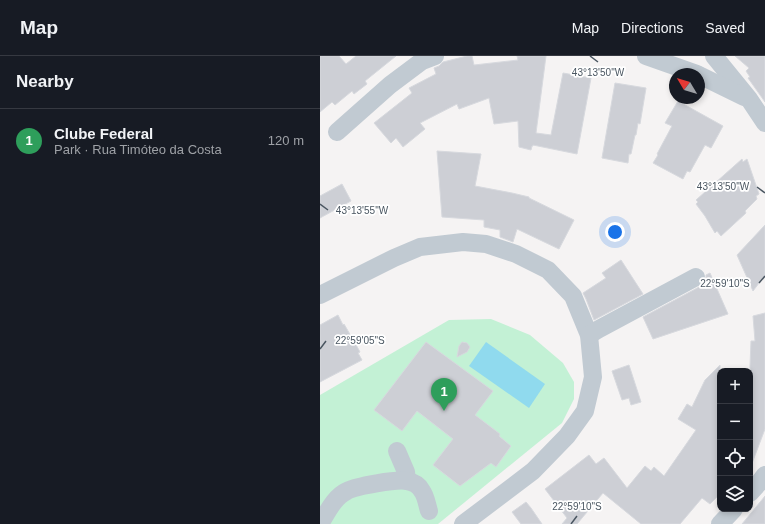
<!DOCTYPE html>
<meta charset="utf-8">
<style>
:root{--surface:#171b24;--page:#20242c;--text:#f1f3f6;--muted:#9ea1a6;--line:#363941;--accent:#7c3aed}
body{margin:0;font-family:Helvetica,sans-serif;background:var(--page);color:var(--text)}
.controls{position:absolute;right:12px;bottom:12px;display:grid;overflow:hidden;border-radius:8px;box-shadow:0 2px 6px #0003}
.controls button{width:36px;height:36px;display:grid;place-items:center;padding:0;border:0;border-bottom:1px solid var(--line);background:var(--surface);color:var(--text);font:20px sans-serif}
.compass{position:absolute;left:349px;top:12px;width:36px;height:36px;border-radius:50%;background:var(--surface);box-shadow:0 2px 6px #0003;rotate:308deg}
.you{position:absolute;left:295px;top:176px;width:14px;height:14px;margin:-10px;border:3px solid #fff;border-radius:50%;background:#1a73e8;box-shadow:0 0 0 6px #1a73e833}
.badge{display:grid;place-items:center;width:26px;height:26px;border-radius:50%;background:var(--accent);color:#fff;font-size:13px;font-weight:700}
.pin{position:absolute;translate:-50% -33px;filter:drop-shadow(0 1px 2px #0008)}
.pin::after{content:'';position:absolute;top:21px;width:14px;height:12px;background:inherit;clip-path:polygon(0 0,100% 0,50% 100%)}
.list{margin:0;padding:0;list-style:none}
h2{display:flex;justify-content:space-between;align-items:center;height:52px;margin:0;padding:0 16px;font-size:17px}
h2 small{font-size:13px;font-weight:400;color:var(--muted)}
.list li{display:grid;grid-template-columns:26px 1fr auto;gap:12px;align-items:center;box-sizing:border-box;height:64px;padding:0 16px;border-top:1px solid var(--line)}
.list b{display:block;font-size:15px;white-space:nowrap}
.list p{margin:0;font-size:13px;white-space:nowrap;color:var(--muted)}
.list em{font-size:13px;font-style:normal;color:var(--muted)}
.icon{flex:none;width:22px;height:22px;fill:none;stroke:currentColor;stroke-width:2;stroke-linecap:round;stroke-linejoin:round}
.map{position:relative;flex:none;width:445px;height:468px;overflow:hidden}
header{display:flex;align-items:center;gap:24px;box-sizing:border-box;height:56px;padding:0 20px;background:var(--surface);border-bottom:1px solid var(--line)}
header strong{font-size:19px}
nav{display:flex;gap:22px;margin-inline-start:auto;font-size:14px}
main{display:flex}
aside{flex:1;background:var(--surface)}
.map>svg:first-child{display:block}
.green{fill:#c3f1d5}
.water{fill:#90daee}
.building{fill:#cdcfd5;stroke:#d7d9de}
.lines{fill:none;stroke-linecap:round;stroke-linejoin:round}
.minor{stroke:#c1cad2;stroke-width:18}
.ticks{fill:none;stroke:#4a5661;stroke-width:1.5}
.ticks-label{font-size:10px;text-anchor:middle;fill:#4a5661;stroke:#fff;stroke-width:3.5;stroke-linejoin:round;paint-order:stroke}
</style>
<header>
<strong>Map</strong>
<nav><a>Map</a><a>Directions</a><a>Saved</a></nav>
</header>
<main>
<aside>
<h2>Nearby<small></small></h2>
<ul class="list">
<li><span class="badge" style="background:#2e9e5b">1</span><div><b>Clube Federal</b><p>Park · Rua Timóteo da Costa</p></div><em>120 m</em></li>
</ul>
</aside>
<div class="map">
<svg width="445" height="468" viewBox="0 0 445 468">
<rect width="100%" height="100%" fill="#f5f3f3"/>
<polygon class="green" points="171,263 210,279 243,307 254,326 254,343 242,367 118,468 0,468 0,339 129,264"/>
<polygon class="water" points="166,286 225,328 209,352 149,310"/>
<g class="building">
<polygon points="0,0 19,0 26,8 36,0 76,0 45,25 47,28 34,38 32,35 15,49 12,46 0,56"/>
<polygon points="147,0 152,0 154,9 198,4 197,0 226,0 216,77 231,79 243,17 271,22 257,98 213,89 213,90 212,90 211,94 199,91 198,65 174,68 169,42 139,53 137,48 100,67 105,73 83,91 76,82 71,87 54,67 92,37 89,32 116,18 114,12 119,10 123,6"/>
<polygon points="415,0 445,0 445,46 428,22 430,21 426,15 429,12"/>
<polygon points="295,27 326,32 320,68 318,67 316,79 315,79 311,98 309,98 308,107 282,102"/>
<polygon points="358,45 403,70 391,92 385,89 370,116 367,115 363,123 333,107 338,99 337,98 352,70 345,67"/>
<polygon points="117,95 161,98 155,130 192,137 209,141 209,142 254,164 239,193 197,173 193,186 180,181 180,174 164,171 164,164 122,161"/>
<polygon points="422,103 423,106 427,103 439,138 436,140 437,143 425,155 426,157 401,180 397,175 395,177 385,160 376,148 378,146 376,144"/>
<polygon points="22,128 31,145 0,162 0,140"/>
<polygon points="445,169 445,219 433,235 417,199"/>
<polygon points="301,204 323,238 274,264 266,243 263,237 286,222 282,217"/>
<polygon points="390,217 408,258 333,283 323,261 381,230 385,226 386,222 386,219"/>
<polygon points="445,257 445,373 431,410 430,410 430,310 431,285 435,285 433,260"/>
<polygon points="18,259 23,269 24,268 35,287 40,296 38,297 42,304 0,326 0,269"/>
<polygon points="106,286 173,335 155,359 180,378 179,380 191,390 176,411 171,407 140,430 113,409 133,383 97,355 82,375 54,354"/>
<polygon points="142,286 147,287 150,291 147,296 137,301 139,290"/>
<polygon points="309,309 321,346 311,349 309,342 302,344 292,315"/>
<polygon points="400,309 400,437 396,442 390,448 382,442 360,468 321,468 283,437 257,468 242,468 247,462 225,433 269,399 276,408 284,402 307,432 325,410 331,415 334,411 344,420 376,374 358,363 367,348 372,351 385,324"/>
<polygon points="445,440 445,468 422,468"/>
<polygon points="206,446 211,452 222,468 201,468 192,456"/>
</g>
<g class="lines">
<g class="minor">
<polyline points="326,0 377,18"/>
<polyline points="394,0 429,43 445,67"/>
<polyline points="379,19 424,41"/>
<polyline points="17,76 70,29 102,5 115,0"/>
<polyline points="0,239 74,202 100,191 143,186 166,188 196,198 228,214 253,240 269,279 273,321 265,355 247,380 213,415 143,468"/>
<polyline points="269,279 279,273 376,221"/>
<polyline points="77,395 86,416 87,425"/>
<polyline points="430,437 439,427 445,419"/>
<path d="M0,468c7,-11 14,-27 27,-33 9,-5 50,-12 60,-10 6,1 12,4 15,10 4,5 5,14 7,20"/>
<polyline points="400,468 414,453"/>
</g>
</g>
<path class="ticks" d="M270,0l8,6M437,131l8,6M0,148l8,6M439,227l6,-7M0,293l6,-8M251,468l6,-8"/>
<g class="ticks-label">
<text x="278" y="20">43°13'50"W</text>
<text x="403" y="134">43°13'50"W</text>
<text x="42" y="158">43°13'55"W</text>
<text x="405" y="231">22°59'10"S</text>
<text x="40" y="288">22°59'05"S</text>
<text x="257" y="454">22°59'10"S</text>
</g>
</svg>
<div class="controls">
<button>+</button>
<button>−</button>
<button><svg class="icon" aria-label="locate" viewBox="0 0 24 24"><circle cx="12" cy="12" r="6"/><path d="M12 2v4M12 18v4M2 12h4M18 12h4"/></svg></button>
<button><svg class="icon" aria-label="layers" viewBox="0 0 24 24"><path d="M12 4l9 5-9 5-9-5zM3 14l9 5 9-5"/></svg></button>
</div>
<svg class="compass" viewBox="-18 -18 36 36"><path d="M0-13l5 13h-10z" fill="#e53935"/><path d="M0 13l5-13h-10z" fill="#9ea1a6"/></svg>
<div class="you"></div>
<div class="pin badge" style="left:124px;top:355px;background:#2e9e5b">1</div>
</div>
</main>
